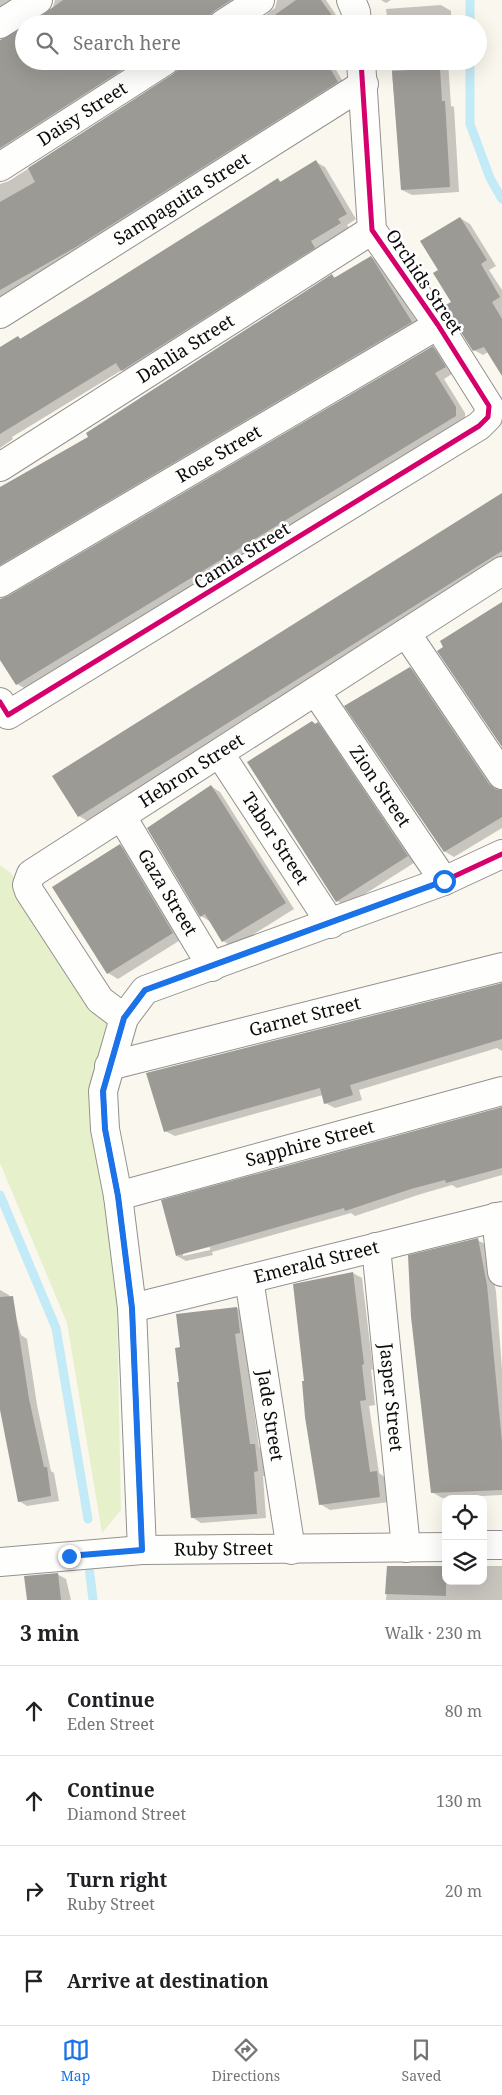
<!DOCTYPE html>
<meta charset="utf-8">
<style>
:root{--surface:#fff;--page:#f6f6f6;--text:#202124;--muted:#757577;--line:#e0e0e0;--accent:#1a73e8}
body{margin:0;font-family:"Noto Serif",serif;background:var(--page);color:var(--text)}
.controls{position:absolute;right:15px;bottom:15px;display:grid;overflow:hidden;border-radius:10px;box-shadow:0 5px 20px #0002}
.controls button{width:45px;height:45px;display:grid;place-items:center;padding:0;border:0;border-bottom:1px solid var(--line);background:var(--surface);color:var(--text);font:25px sans-serif}
.stop{position:absolute;width:15px;height:15px;margin:-11px;border:4px solid #1a73e8;border-radius:50%;background:#fff}
.stop.end{background:#1a73e8;border-color:#fff;box-shadow:0 1px 5px #0008}
.list{margin:0;padding:0;list-style:none}
h2{display:flex;justify-content:space-between;align-items:center;height:65px;margin:0;padding:0 20px;font-size:21px}
h2 small{font-size:16px;font-weight:400;color:var(--muted)}
.list li{display:grid;grid-template-columns:32px 1fr auto;gap:15px;align-items:center;box-sizing:border-box;height:90px;padding:0 20px;border-top:1px solid var(--line)}
.list b{display:block;font-size:19px;white-space:nowrap}
.list p{margin:0;font-size:16px;white-space:nowrap;color:var(--muted)}
.list em{font-size:16px;font-style:normal;color:var(--muted)}
.icon{flex:none;width:28px;height:28px;fill:none;stroke:currentColor;stroke-width:2;stroke-linecap:round;stroke-linejoin:round}
.map{position:relative;flex:none;width:502px;height:1600px;overflow:hidden}
.search{position:absolute;background:var(--surface);box-shadow:0 5px 20px #0002;left:15px;right:15px;top:15px;height:55px;display:flex;align-items:center;gap:12px;box-sizing:border-box;padding:0 18px;border-radius:28px;color:var(--muted);font-size:19px}
.sheet{height:425px;background:var(--surface)}
nav{display:flex;justify-content:space-around;align-items:center;box-sizing:border-box;height:70px;border-top:1px solid var(--line);background:var(--surface);font-size:14px;color:var(--muted)}
nav a{display:grid;justify-items:center;gap:2px}
nav .on{color:var(--accent)}
.map>svg:first-child{display:block}
.green{fill:#e6f1cc}
.shadow{fill:#0003;fill-rule:evenodd}
.lines{fill:none;stroke-linecap:round;stroke-linejoin:round}
.stream{stroke:#c2eaf7;stroke-width:9}
.building{fill:#9c9a95}
.minor-casing{stroke:#93918e;stroke-width:30}
.minor{stroke:#fefefd;stroke-width:28}
.cycleway-casing{stroke:#fff;stroke-width:8}
.cycleway{stroke:#d6006c;stroke-width:5}
.route{stroke:#1a73e8;stroke-width:6}
.labels{text-anchor:middle;stroke-width:5;stroke-linejoin:round;paint-order:stroke}
.street-label{font-size:18px;fill:#0b0b0b;stroke:#fff}
</style>
<div class="map">
<svg width="502" height="1600" viewBox="0 0 502 1600">
<rect width="100%" height="100%" fill="#faf7ef"/>
<polygon class="green" points="0,865 12,874 89,1011 112,1024 95,1097 117,1305 121,1510 102,1533 67,1323 0,1163"/>
<g class="shadow">
<polygon points="0,0 25,0 0,16"/>
<polygon points="55,0 248,0 217,24 32,24 53,7"/>
<polygon points="277,0 326,0 342,24 253,24 275,8"/>
<polygon points="381,0 391,0 386,3"/>
<polygon points="441,5 451,11 451,24 388,24 386,9"/>
<polygon points="0,41 24,61 152,61 0,159"/>
<polygon points="182,61 331,61 346,87 0,305 0,184 9,181 174,75 180,68"/>
<polygon points="391,61 448,61 451,106 454,107 459,192 412,195 402,190"/>
<polygon points="316,162 325,167 356,219 347,225 349,228 320,247 324,253 131,376 122,370 12,437 13,439 0,448 0,349 18,337 21,339 278,180 282,182"/>
<polygon points="460,218 470,224 496,266 489,270 502,290 502,373 488,352 483,355 474,350 439,270"/>
<polygon points="371,257 380,263 421,328 0,576 0,492 90,438 141,400 140,398 332,276 337,278"/>
<polygon points="433,348 442,353 455,372 444,379 465,413 465,421 26,689 17,684 0,656 0,600 8,598"/>
<polygon points="502,495 502,562 89,822 79,816"/>
<polygon points="410,668 419,673 498,791 502,792 502,828 454,857 444,851"/>
<polygon points="312,722 327,729 417,861 346,906 337,901"/>
<polygon points="211,786 220,792 294,909 233,947 223,941 211,922 201,916"/>
<polygon points="120,846 130,851 182,939 118,979 108,973"/>
<polygon points="502,984 502,1051 497,1048 359,1090 362,1100 335,1108 325,1103 323,1095 175,1136 165,1131"/>
<path d="M502,1108v67l-45,13 -5,-3 -31,9 -66,22 -4,-3 -139,39 1,3 -27,6 -9,-5zM210,1247v3l-27,6v-3z"/>
<polygon points="477,1240 487,1245 496,1292 502,1369 502,1495 442,1498 432,1492"/>
<polygon points="353,1273 362,1278 373,1369 371,1370 375,1405 369,1406 379,1473 386,1478 389,1502 330,1510 320,1504 305,1382"/>
<polygon points="0,1290 9,1295 21,1335 27,1339 37,1405 51,1471 54,1473 59,1501 27,1506 19,1501 0,1402"/>
<polygon points="237,1308 246,1314 249,1338 244,1339 259,1447 264,1450 267,1476 263,1476 266,1518 201,1523 192,1517 181,1383 181,1348"/>
<polygon points="483,1566 502,1566 502,1600 386,1600 388,1567 446,1581 483,1581"/>
<polygon points="57,1574 66,1579 71,1600 28,1600"/>
</g>
<g class="lines">
<g class="stream">
<polyline points="470,0 470,24"/>
<polyline points="470,61 470,124 490,178 502,199"/>
<polyline points="0,1195 56,1328 88,1519"/>
<polyline points="88,1558 93,1600"/>
</g>
</g>
<g class="building">
<polygon points="63,0 231,0 214,11 209,16 208,24 30,24"/>
<polygon points="296,0 321,0 338,24 262,24"/>
<polygon points="24,27 24,61 136,61 0,148 0,40"/>
<polygon points="180,61 326,61 338,82 76,247 0,290 0,202 35,182 28,168 173,74 179,69"/>
<polygon points="440,68 442,101 445,101 450,187 401,190 392,71"/>
<polygon points="316,160 347,214 338,219 341,223 311,241 315,248 121,371 116,363 0,434 0,347 18,336 20,339 102,289 278,178 280,182"/>
<polygon points="460,217 487,260 481,264 500,297 492,302 502,319 502,376 484,347 473,351 444,306 451,302 433,273 438,270 420,241"/>
<polygon points="371,256 412,322 0,565 0,487 88,437 86,433 332,274 334,278"/>
<polygon points="433,346 446,367 435,373 456,407 456,416 16,685 0,660 0,599 8,596"/>
<polygon points="502,493 502,551 78,817 52,776"/>
<polygon points="502,602 502,747 437,651 443,647 440,641"/>
<polygon points="410,667 489,784 495,789 502,790 502,817 444,852 344,706"/>
<polygon points="312,721 315,724 318,722 408,856 336,902 247,762"/>
<polygon points="211,785 286,903 222,942 205,914 200,917 147,828"/>
<polygon points="120,844 173,933 107,974 52,887"/>
<polygon points="502,983 502,1039 350,1085 353,1095 324,1104 320,1088 164,1132 146,1073"/>
<polygon points="502,1107 502,1168 446,1183 445,1180 411,1189 345,1211 344,1208 176,1256 161,1200"/>
<polygon points="478,1238 487,1285 502,1442 502,1490 431,1493 411,1317 408,1255"/>
<polygon points="353,1272 364,1364 362,1365 366,1400 360,1401 370,1472 377,1471 380,1497 319,1505 305,1417 302,1381 304,1381 293,1284"/>
<polygon points="13,1296 29,1399 44,1467 47,1467 51,1496 18,1502 0,1410 0,1297"/>
<polygon points="237,1307 240,1333 235,1334 250,1444 255,1444 258,1471 254,1472 257,1514 191,1518 177,1382 179,1382 175,1348 180,1347 176,1314"/>
<polygon points="387,1566 446,1566 446,1596 385,1594"/>
<polygon points="58,1573 61,1600 27,1600 24,1576"/>
</g>
<g class="lines">
<g class="minor-casing">
<g id="minor">
<polyline points="351,0 356,12 357,24"/>
<polyline points="0,24 38,0"/>
<polyline points="223,24 260,0"/>
<path id="s1" d="M0,167l165,-106"/>
<path id="s2" d="M0,314l364,-230"/>
<path id="s3" d="M0,467l372,-237"/>
<path id="s4" d="M0,583l438,-258"/>
<polyline points="406,633 502,775"/>
<path id="s5" d="M316,692l128,189"/>
<polyline points="0,702 8,715 479,426 488,417 489,406 438,325 372,230 361,61"/>
<path id="s6" d="M220,754l111,170"/>
<path id="s7" d="M122,817l90,150"/>
<path id="s8" d="M124,1018l-24,-18 -71,-109 -2,-6 4,-11 471,-303"/>
<path id="s9" d="M109,1066l393,-99"/>
<path id="s10" d="M118,1196l384,-105"/>
<polyline points="496,1217 502,1272"/>
<path id="s11" d="M376,1247l30,301"/>
<path id="s12" d="M249,1279l42,271"/>
<path id="s13" d="M132,1308l370,-92"/>
<polyline points="483,1545 502,1545"/>
<polyline points="142,1550 132,1308 118,1196 105,1129 103,1091 124,1018 145,990 444,881 502,854"/>
<path id="s14" d="M0,1562l142,-12 304,-3"/>
</g>
</g>
<use href="#minor" class="minor"/>
<g class="cycleway-casing">
<g id="cycleway">
<polyline points="0,702 8,715 479,426 488,417 489,406 438,325 372,230 361,61"/>
<polyline points="142,1550 132,1308 118,1196 105,1129 103,1091 124,1018 145,990 444,881 502,854"/>
</g>
</g>
<use href="#cycleway" class="cycleway"/>
</g>
<g class="lines">
<polyline class="route" points="69,1556 142,1550 132,1308 118,1196 105,1129 103,1091 124,1018 145,990 444,881"/>
</g>
<g class="labels">
<g class="street-label">
<text dy="6" stroke="none"><textPath href="#s1" startOffset="98">Daisy Street</textPath></text>
<text dy="6" stroke="none"><textPath href="#s2" startOffset="215">Sampaguita Street</textPath></text>
<text transform="translate(424 282) rotate(56)" y="6">Orchids Street</text>
<text dy="6" stroke="none"><textPath href="#s3" startOffset="220">Dahlia Street</textPath></text>
<text dy="6" stroke="none"><textPath href="#s4" startOffset="254">Rose Street</textPath></text>
<text transform="translate(242 556) rotate(-32)" y="6">Camia Street</text>
<text dy="6" stroke="none"><textPath href="#s8" startOffset="369">Hebron Street</textPath></text>
<text dy="6" stroke="none"><textPath href="#s5" startOffset="114">Zion Street</textPath></text>
<text dy="6" stroke="none"><textPath href="#s6" startOffset="101">Tabor Street</textPath></text>
<text dy="6" stroke="none"><textPath href="#s7" startOffset="88">Gaza Street</textPath></text>
<text dy="6" stroke="none"><textPath href="#s9" startOffset="202">Garnet Street</textPath></text>
<text dy="6" stroke="none"><textPath href="#s10" startOffset="199">Sapphire Street</textPath></text>
<text dy="6" stroke="none"><textPath href="#s13" startOffset="190">Emerald Street</textPath></text>
<text dy="6" stroke="none"><textPath href="#s11" startOffset="151">Jasper Street</textPath></text>
<text dy="6" stroke="none"><textPath href="#s12" startOffset="138">Jade Street</textPath></text>
<text dy="6" stroke="none"><textPath href="#s14" startOffset="224">Ruby Street</textPath></text>
</g>
</g>
</svg>
<div class="controls">
<button><svg class="icon" aria-label="locate" viewBox="0 0 24 24"><circle cx="12" cy="12" r="6"/><path d="M12 2v4M12 18v4M2 12h4M18 12h4"/></svg></button>
<button><svg class="icon" aria-label="layers" viewBox="0 0 24 24"><path d="M12 4l9 5-9 5-9-5zM3 14l9 5 9-5"/></svg></button>
</div>
<div class="stop" style="left:444px;top:881px"></div>
<div class="stop end" style="left:69px;top:1556px"></div>
<div class="search"><svg class="icon" aria-label="search" viewBox="0 0 24 24"><circle cx="10" cy="10" r="6"/><path d="M15 15l6 6"/></svg>Search here</div>
</div>
<section class="sheet">
<h2>3 min<small>Walk · 230 m</small></h2>
<ul class="list">
<li><svg class="icon" aria-label="ahead" viewBox="0 0 24 24"><path d="M12 20V5M6 11l6-6 6 6"/></svg><div><b>Continue</b><p>Eden Street</p></div><em>80 m</em></li>
<li><svg class="icon" aria-label="ahead" viewBox="0 0 24 24"><path d="M12 20V5M6 11l6-6 6 6"/></svg><div><b>Continue</b><p>Diamond Street</p></div><em>130 m</em></li>
<li><svg class="icon" aria-label="right" viewBox="0 0 24 24"><path d="M7 20v-9h11M14 6l5 5-5 5"/></svg><div><b>Turn right</b><p>Ruby Street</p></div><em>20 m</em></li>
<li><svg class="icon" aria-label="arrive" viewBox="0 0 24 24"><path d="M6 21V4h12l-3 4 3 4H6"/></svg><div><b>Arrive at destination</b></div></li>
</ul>
</section>
<nav>
<a class="on"><svg class="icon" aria-label="map" viewBox="0 0 24 24"><path d="M3 6l6-2 6 2 6-2v14l-6 2-6-2-6 2zM9 4v14M15 6v14"/></svg>Map</a>
<a><svg class="icon" aria-label="directions" viewBox="0 0 24 24"><path d="M12 3l9 9-9 9-9-9zM9 14v-3h6M13 9l2 2-2 2"/></svg>Directions</a>
<a><svg class="icon" aria-label="saved" viewBox="0 0 24 24"><path d="M7 4h10v16l-5-4-5 4z"/></svg>Saved</a>
</nav>
